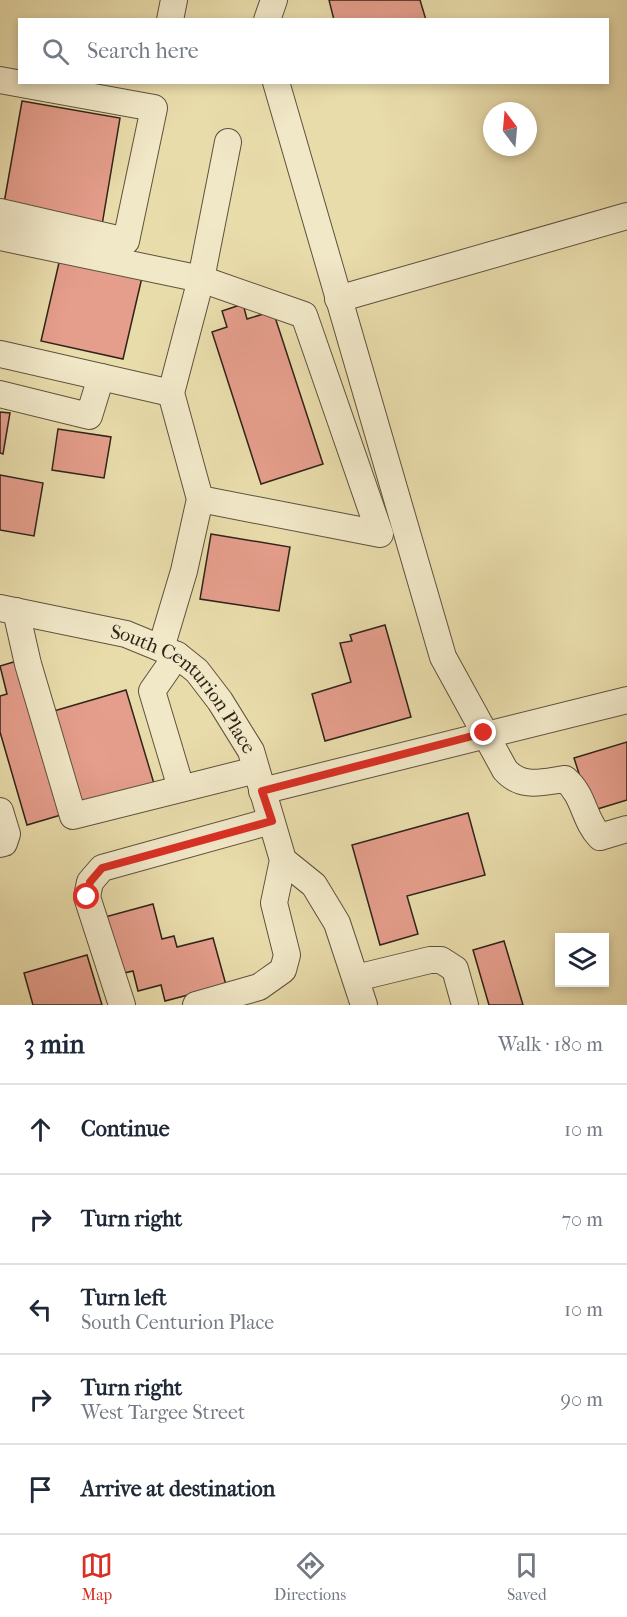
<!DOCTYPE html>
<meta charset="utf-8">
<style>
:root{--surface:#fff;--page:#f2f2f3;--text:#1f2937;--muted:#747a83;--line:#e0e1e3;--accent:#d93025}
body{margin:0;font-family:"IM FELL French Canon",serif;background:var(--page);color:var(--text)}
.controls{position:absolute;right:18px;bottom:18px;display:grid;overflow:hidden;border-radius:0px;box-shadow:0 3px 9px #0003}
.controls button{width:54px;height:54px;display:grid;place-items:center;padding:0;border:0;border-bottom:2px solid var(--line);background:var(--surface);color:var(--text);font:30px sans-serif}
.compass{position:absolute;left:483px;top:102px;width:54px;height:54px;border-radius:50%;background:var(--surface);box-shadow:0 3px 9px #0003;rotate:344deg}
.stop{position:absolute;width:18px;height:18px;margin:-14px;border:4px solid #d93025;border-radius:50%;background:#fff}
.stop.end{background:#d93025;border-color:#fff;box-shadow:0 2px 6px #0008}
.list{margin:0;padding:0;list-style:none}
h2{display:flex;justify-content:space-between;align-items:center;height:78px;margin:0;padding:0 24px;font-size:26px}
h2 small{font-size:20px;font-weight:400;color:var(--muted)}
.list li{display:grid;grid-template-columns:39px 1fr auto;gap:18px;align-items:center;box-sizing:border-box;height:90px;padding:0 24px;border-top:2px solid var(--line)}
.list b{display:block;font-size:22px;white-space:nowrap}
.list p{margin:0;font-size:20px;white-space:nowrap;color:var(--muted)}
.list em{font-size:20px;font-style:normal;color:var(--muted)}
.icon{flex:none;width:33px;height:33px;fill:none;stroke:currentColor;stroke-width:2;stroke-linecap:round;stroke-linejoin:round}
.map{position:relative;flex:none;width:627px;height:1005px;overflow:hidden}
.search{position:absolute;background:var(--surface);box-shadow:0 3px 9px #0003;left:18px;right:18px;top:18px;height:66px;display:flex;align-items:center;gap:15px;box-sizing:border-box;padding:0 21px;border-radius:0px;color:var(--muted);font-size:22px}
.sheet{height:528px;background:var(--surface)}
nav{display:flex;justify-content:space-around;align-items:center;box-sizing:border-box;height:84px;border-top:2px solid var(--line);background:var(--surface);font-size:16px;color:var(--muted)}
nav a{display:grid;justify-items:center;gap:3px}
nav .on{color:var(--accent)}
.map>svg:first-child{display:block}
.building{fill:#e59e8c;stroke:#30241a;stroke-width:1.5}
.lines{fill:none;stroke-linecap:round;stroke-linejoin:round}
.minor-casing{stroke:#5e523e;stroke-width:28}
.minor{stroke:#f1e8c8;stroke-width:26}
.route{stroke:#d93025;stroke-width:8}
.labels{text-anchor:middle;stroke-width:4.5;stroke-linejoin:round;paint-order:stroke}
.street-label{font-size:20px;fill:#30241a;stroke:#f1e8c8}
</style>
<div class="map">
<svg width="627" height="1005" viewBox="0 0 627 1005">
<rect width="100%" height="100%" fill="#e9dcab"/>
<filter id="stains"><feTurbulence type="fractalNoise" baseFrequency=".00333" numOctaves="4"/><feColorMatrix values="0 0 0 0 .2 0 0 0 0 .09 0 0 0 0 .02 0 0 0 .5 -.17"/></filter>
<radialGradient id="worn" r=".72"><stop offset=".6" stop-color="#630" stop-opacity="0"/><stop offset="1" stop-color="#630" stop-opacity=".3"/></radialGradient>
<g class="building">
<polygon points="329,0 420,0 426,20 334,20"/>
<polygon points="22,101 120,118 102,225 3,209"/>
<polygon points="61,254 143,273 123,359 41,341"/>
<polygon points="243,304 247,319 273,311 323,464 261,484 212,332 227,327 222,311"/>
<polygon points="0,412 10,413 3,454 0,453"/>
<polygon points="58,429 111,437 104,478 52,470"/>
<polygon points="0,475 43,483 34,536 0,530"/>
<polygon points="211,534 290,547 279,611 200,599"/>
<polygon points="385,625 411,717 325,741 312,694 351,682 340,643 352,641 350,635"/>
<polygon points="17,661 61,815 27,825 0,732 0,696 7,694 0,666"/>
<polygon points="126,690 155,787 81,808 47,713"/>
<polygon points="627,742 627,800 591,811 574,758"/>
<polygon points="468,813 485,875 407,896 418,934 380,945 352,845"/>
<polygon points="153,904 162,939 174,936 177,947 213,938 226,985 165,1001 161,985 138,991 133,971 120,974 105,917"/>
<polygon points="504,941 523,1005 489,1005 473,950"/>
<polygon points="87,955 102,1005 33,1005 24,973"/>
</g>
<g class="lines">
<g class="minor-casing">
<g id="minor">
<polyline points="170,20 174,0"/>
<polyline points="267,20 274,0"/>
<polyline points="0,80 154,108 126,241 0,212"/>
<path d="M276,82l167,575 62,113c17,19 37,12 60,9 20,17 18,40 35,58l27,-8"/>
<polyline points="0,237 201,279 304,315 380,534 200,499"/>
<polyline points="338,299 627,216"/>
<polyline points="0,354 171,393"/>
<polyline points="0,394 89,416 101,377"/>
<path id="s1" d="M0,608l126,26 51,21 20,16 23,30 31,50 32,109 -9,43 13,52 -4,15 -24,17 -63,18"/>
<polyline points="16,611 28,664 73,816 256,770"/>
<polyline points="161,648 184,571 200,499 171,393 201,279 228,142"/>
<polyline points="177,655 152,691 181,788"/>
<polyline points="262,791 627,700"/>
<polyline points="0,811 7,834 4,843 0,844"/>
<polyline points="283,860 314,885 337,923 364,1005"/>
<polyline points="356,978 430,960 441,960 455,969 465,1005"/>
<polyline points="122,1005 87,897 90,882 102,868 271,821"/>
</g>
</g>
<use href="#minor" class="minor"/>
</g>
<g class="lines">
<polyline class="route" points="87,897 90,882 102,868 272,821 262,791 484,733"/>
</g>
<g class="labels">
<g class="street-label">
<text dy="7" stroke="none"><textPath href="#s1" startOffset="210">South Centurion Place</textPath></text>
</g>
</g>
<rect width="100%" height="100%" filter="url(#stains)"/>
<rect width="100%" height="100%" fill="url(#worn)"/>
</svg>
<div class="controls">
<button><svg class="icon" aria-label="layers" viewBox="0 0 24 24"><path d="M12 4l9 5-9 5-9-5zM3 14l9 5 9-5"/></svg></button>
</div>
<svg class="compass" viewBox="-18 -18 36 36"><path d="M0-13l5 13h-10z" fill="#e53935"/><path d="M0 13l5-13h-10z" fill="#747a83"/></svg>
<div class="stop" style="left:87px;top:897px"></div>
<div class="stop end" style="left:484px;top:733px"></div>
<div class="search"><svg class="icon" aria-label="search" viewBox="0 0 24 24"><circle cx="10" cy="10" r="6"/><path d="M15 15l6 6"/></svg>Search here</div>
</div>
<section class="sheet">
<h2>3 min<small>Walk · 180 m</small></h2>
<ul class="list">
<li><svg class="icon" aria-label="ahead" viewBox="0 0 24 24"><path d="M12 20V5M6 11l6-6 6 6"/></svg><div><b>Continue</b></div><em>10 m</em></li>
<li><svg class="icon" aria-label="right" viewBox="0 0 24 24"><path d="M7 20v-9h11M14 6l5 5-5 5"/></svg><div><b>Turn right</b></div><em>70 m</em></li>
<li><svg class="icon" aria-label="left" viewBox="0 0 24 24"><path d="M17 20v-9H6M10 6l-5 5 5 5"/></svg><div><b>Turn left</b><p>South Centurion Place</p></div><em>10 m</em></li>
<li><svg class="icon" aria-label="right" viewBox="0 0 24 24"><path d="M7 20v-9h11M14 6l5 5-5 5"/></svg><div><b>Turn right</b><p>West Targee Street</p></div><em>90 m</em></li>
<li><svg class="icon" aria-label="arrive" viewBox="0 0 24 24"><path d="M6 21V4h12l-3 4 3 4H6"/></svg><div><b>Arrive at destination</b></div></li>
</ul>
</section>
<nav>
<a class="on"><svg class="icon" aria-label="map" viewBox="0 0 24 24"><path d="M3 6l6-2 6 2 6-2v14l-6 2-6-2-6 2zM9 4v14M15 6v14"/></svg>Map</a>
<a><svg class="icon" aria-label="directions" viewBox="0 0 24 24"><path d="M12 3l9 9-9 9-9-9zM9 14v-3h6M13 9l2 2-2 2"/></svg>Directions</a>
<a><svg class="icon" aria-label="saved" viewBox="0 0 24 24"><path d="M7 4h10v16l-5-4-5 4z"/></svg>Saved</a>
</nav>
